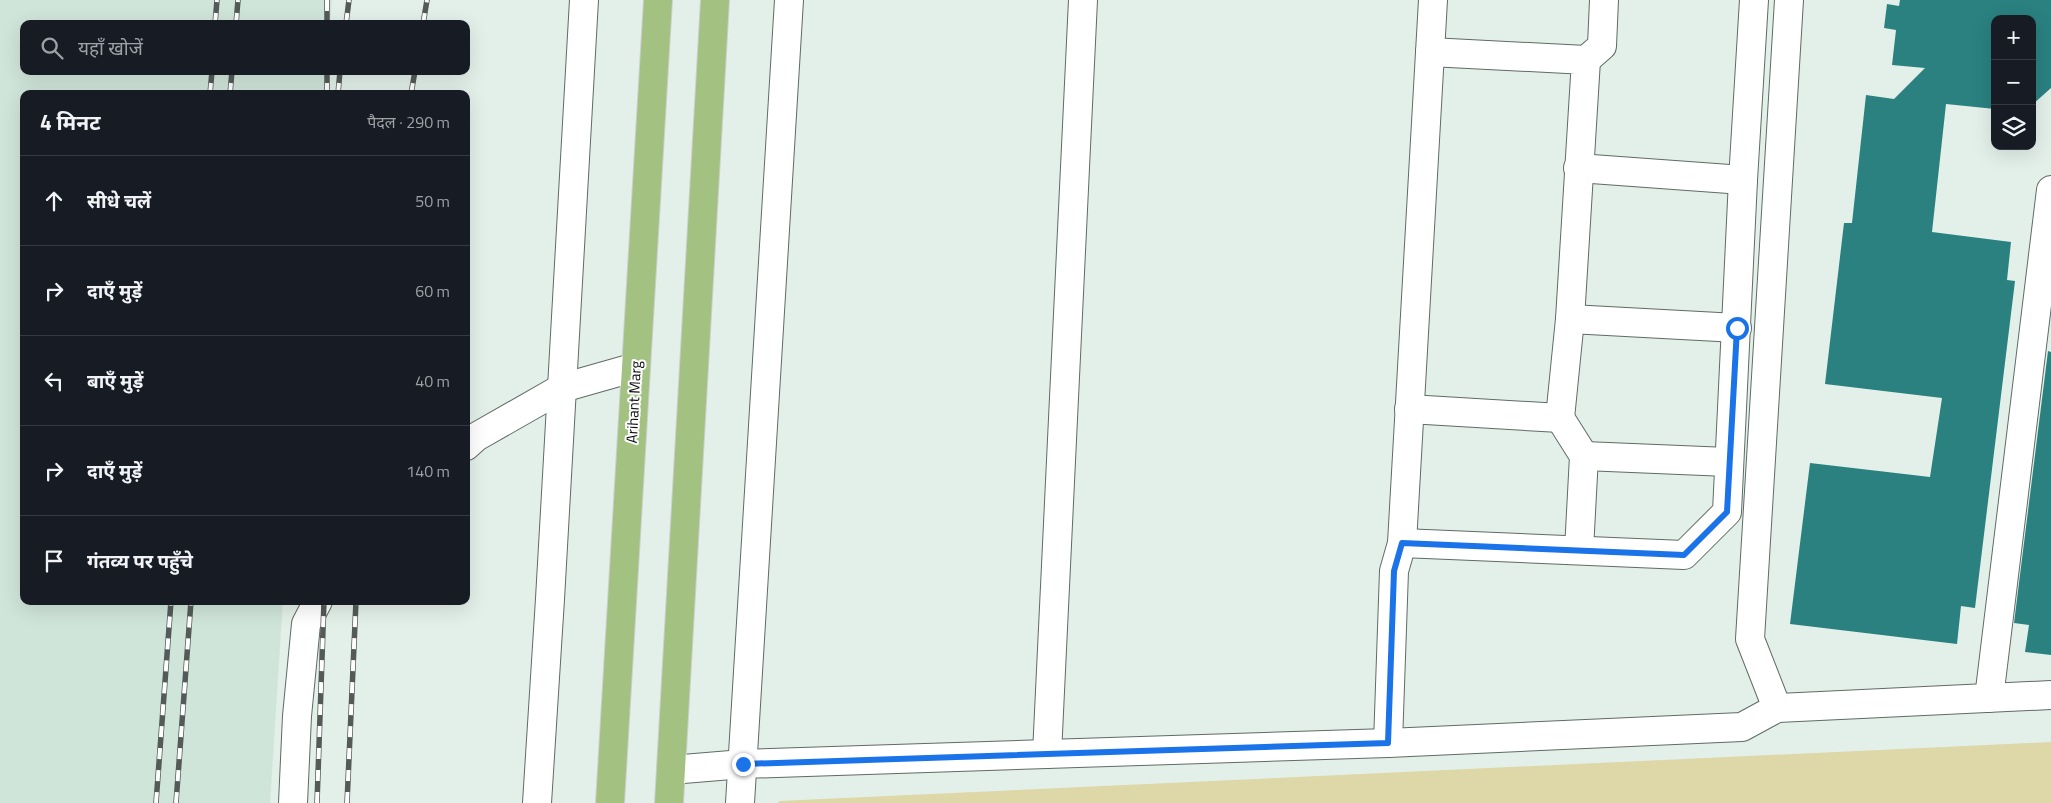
<!DOCTYPE html>
<html lang="hi">
<meta charset="utf-8">
<style>
:root{--surface:#171b24;--page:#20242c;--text:#f1f3f6;--muted:#9ea1a6;--line:#363941}
body{margin:0;font-family:"Titillium Web","Noto Sans Devanagari",sans-serif;background:var(--page);color:var(--text)}
.controls{position:absolute;right:15px;top:15px;display:grid;overflow:hidden;border-radius:10px;box-shadow:0 5px 20px #0002}
.controls button{width:45px;height:45px;display:grid;place-items:center;padding:0;border:0;border-bottom:1px solid var(--line);background:var(--surface);color:var(--text);font:25px sans-serif}
.stop{position:absolute;width:15px;height:15px;margin:-11px;border:4px solid #1a73e8;border-radius:50%;background:#fff}
.stop.end{background:#1a73e8;border-color:#fff;box-shadow:0 1px 5px #0008}
.list{margin:0;padding:0;list-style:none}
h2{display:flex;justify-content:space-between;align-items:center;height:65px;margin:0;padding:0 20px;font-size:21px}
h2 small{font-size:16px;font-weight:400;color:var(--muted)}
.list li{display:grid;grid-template-columns:32px 1fr auto;gap:15px;align-items:center;box-sizing:border-box;height:90px;padding:0 20px;border-top:1px solid var(--line)}
.list b{display:block;font-size:19px;white-space:nowrap}
.list em{font-size:16px;font-style:normal;color:var(--muted)}
.icon{flex:none;width:28px;height:28px;fill:none;stroke:currentColor;stroke-width:2;stroke-linecap:round;stroke-linejoin:round}
.map{position:relative;flex:none;width:2051px;height:803px;overflow:hidden}
.search{position:absolute;background:var(--surface);box-shadow:0 5px 20px #0002;left:20px;top:20px;width:450px;height:55px;display:flex;align-items:center;gap:12px;box-sizing:border-box;padding:0 18px;border-radius:10px;color:var(--muted);font-size:19px}
.panel{position:absolute;background:var(--surface);box-shadow:0 5px 20px #0002;left:20px;top:90px;width:450px;height:515px;border-radius:10px}
.map>svg:first-child{display:block}
.built{fill:#d0e5da}
.green{fill:#ded7a8}
.building{fill:#2a8180}
.lines{fill:none;stroke-linecap:round;stroke-linejoin:round}
.minor-casing{stroke:#5f6b65;stroke-width:30}
.major-casing{stroke:#cecfcf;stroke-width:30}
.minor{stroke:#fff;stroke-width:28}
.major{stroke:#a3c281;stroke-width:28}
.rail-casing{stroke:#535a57;stroke-width:5.5}
.rail{stroke:#fff;stroke-width:4;stroke-dasharray:11;stroke-linecap:butt}
.route{stroke:#1a73e8;stroke-width:6}
.labels{text-anchor:middle;stroke-width:4;stroke-linejoin:round;paint-order:stroke}
.street-label{font-size:15px;fill:#0c100e;stroke:#fff}
</style>
<div class="map">
<svg width="2051" height="803" viewBox="0 0 2051 803">
<rect width="100%" height="100%" fill="#e3f0e9"/>
<polygon class="built" points="0,0 332,0 330,24 24,24 24,71 326,71 324,94 24,94 24,601 283,601 270,803 0,803"/>
<polygon class="green" points="2051,742 2051,803 778,803 779,801"/>
<g class="building">
<polygon points="1900,0 2051,0 2051,88 2032,105 2032,19 1995,19 1995,109 1946,104 1932,232 2011,242 2007,280 2015,281 1975,608 1961,606 1957,644 1790,624 1810,463 1930,477 1942,398 1825,384 1844,223 1852,223 1866,95 1894,99 1925,68 1892,65 1896,30 1884,28 1887,4 1899,6"/>
<polygon points="2048,351 2051,352 2051,655 2025,652 2029,625 2014,623"/>
</g>
<g class="lines">
<g class="minor-casing">
<g id="minor">
<polyline points="1586,60 1602,46 1604,0"/>
<polyline points="1578,168 1743,180"/>
<polyline points="1570,319 1737,328"/>
<polyline points="1409,409 1560,418 1570,319 1586,60 1430,52"/>
<polyline points="1560,418 1584,456 1579,550"/>
<polyline points="466,446 476,437 562,388 636,367"/>
<polyline points="1584,456 1728,462"/>
<polyline points="1402,543 1684,555 1727,512 1743,180 1754,0"/>
<polyline points="1989,698 2051,190"/>
<polyline points="1777,708 1750,639 1789,0"/>
<polyline points="1388,743 1742,727 1777,708 2051,695"/>
<polyline points="1047,754 1083,0"/>
<polyline points="671,770 743,764 1388,743 1394,571 1402,543 1433,0"/>
<polyline points="293,803 297,716 306,624 318,601"/>
<polyline points="537,803 550,599 584,0"/>
<polyline points="740,803 789,0"/>
</g>
</g>
<g class="major-casing">
<g id="major">
<polyline points="610,803 658,0"/>
<polyline points="669,803 715,0"/>
</g>
</g>
<use href="#minor" class="minor"/>
<use href="#major" class="major"/>
<g class="rail-casing">
<g id="rail">
<polyline points="327,0 327,24"/>
<polyline points="215,24 217,0"/>
<polyline points="236,24 238,0"/>
<polyline points="346,24 349,0"/>
<polyline points="423,24 427,0"/>
<polyline points="210,94 212,71"/>
<polyline points="230,94 232,71"/>
<polyline points="327,94 327,71"/>
<polyline points="338,94 340,71"/>
<polyline points="411,94 415,71"/>
<polyline points="156,803 171,601"/>
<polyline points="176,803 191,601"/>
<polyline points="317,803 324,601"/>
<polyline points="347,803 356,601"/>
</g>
</g>
<use href="#rail" class="rail"/>
</g>
<g class="lines">
<polyline class="route" points="743,764 1388,743 1394,571 1402,543 1684,555 1727,512 1737,328"/>
</g>
<g class="labels">
<g class="street-label">
<text transform="translate(634 402) rotate(-87)" y="5">Arihant Marg</text>
</g>
</g>
</svg>
<div class="controls">
<button>+</button>
<button>−</button>
<button><svg class="icon" aria-label="layers" viewBox="0 0 24 24"><path d="M12 4l9 5-9 5-9-5zM3 14l9 5 9-5"/></svg></button>
</div>
<div class="stop" style="left:1737px;top:328px"></div>
<div class="stop end" style="left:743px;top:764px"></div>
<div class="search"><svg class="icon" aria-label="search" viewBox="0 0 24 24"><circle cx="10" cy="10" r="6"/><path d="M15 15l6 6"/></svg>यहाँ खोजें</div>
<section class="panel">
<h2>4 मिनट<small>पैदल · 290 m</small></h2>
<ul class="list">
<li><svg class="icon" aria-label="ahead" viewBox="0 0 24 24"><path d="M12 20V5M6 11l6-6 6 6"/></svg><div><b>सीधे चलें</b></div><em>50 m</em></li>
<li><svg class="icon" aria-label="right" viewBox="0 0 24 24"><path d="M7 20v-9h11M14 6l5 5-5 5"/></svg><div><b>दाएँ मुड़ें</b></div><em>60 m</em></li>
<li><svg class="icon" aria-label="left" viewBox="0 0 24 24"><path d="M17 20v-9H6M10 6l-5 5 5 5"/></svg><div><b>बाएँ मुड़ें</b></div><em>40 m</em></li>
<li><svg class="icon" aria-label="right" viewBox="0 0 24 24"><path d="M7 20v-9h11M14 6l5 5-5 5"/></svg><div><b>दाएँ मुड़ें</b></div><em>140 m</em></li>
<li><svg class="icon" aria-label="arrive" viewBox="0 0 24 24"><path d="M6 21V4h12l-3 4 3 4H6"/></svg><div><b>गंतव्य पर पहुँचे</b></div></li>
</ul>
</section>
</div>
